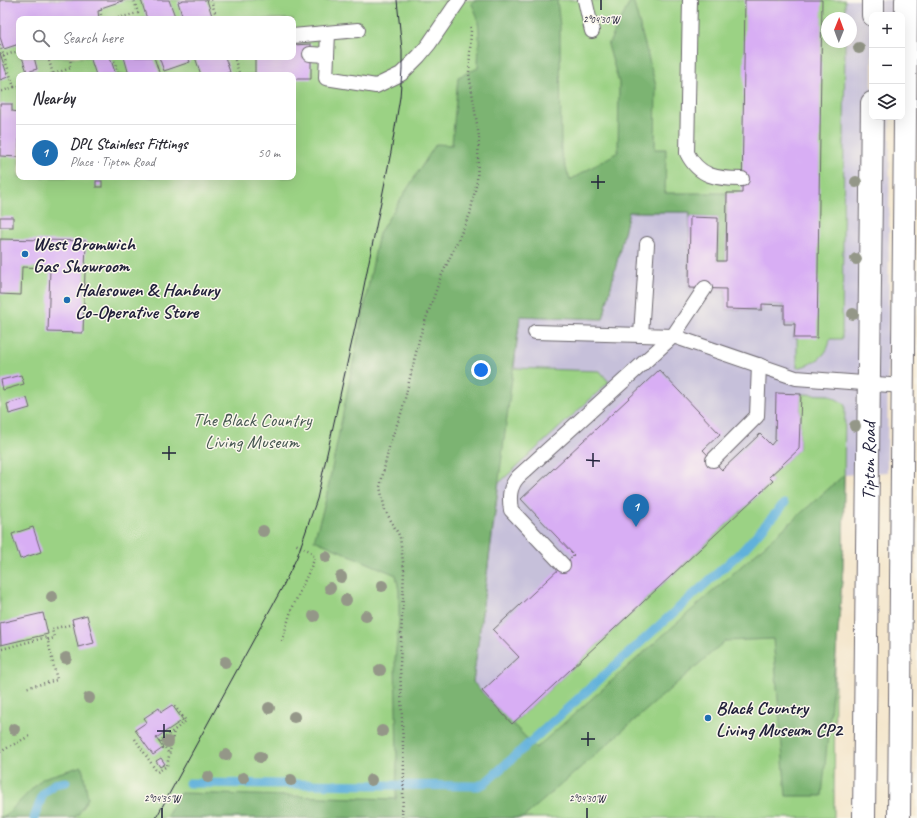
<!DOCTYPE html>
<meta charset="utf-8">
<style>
:root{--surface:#fff;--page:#f7f7f7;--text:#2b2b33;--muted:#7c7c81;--line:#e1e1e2;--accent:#1f6fb2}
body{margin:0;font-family:Caveat,sans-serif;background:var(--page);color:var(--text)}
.controls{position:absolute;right:12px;top:12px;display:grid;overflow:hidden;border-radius:8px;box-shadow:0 4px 16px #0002}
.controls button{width:36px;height:36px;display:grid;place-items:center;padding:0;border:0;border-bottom:1px solid var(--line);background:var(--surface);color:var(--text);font:20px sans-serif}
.compass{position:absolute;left:821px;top:12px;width:36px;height:36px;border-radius:50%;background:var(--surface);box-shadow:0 4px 16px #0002;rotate:1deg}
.you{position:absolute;left:481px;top:370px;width:14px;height:14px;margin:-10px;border:3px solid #fff;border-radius:50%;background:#1a73e8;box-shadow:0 0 0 6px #1a73e833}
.badge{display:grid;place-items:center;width:26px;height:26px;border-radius:50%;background:var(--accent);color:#fff;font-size:13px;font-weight:700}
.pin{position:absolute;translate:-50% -33px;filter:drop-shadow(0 1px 2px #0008)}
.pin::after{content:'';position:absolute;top:21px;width:14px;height:12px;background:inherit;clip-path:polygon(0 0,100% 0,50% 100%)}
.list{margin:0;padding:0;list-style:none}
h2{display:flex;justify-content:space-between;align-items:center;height:52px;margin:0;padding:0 16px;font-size:17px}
h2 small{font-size:13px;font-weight:400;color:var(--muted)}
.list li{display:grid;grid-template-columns:26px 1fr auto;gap:12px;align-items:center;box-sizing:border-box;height:56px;padding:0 16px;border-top:1px solid var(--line)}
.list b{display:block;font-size:15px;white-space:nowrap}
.list p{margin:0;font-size:13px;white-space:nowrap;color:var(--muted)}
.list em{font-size:13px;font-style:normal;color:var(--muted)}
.icon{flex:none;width:22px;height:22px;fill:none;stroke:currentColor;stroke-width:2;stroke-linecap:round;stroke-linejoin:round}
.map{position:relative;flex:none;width:917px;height:818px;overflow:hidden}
.search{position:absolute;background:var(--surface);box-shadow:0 4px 16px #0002;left:16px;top:16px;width:280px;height:44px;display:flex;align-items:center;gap:10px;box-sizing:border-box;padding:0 14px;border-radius:8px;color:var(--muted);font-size:15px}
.panel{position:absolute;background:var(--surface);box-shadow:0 4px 16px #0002;left:16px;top:72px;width:280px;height:108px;border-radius:8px}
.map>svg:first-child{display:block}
.industrial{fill:#c6c0da;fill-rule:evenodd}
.green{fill:#9bd284;stroke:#5e7a60;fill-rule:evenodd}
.forest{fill:#7cb472;stroke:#4f6b56}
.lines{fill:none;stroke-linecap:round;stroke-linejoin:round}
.stream{stroke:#61b1db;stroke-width:9}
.building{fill:#d8aef4}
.service-casing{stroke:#6c676e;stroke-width:16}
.primary-casing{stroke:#6c676e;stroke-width:24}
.path{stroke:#6c676e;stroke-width:2.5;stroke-dasharray:1 3;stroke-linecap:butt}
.service{stroke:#fff;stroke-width:14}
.primary{stroke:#fff;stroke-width:22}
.tram{stroke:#22223b;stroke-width:1}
.tree{fill:#949788}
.ticks{fill:none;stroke:#22223b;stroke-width:1.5}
.poi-dot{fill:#1f6fb2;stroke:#fbf7ec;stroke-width:1.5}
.labels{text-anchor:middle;stroke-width:3;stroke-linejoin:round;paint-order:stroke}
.poi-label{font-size:19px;font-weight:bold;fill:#22223b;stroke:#fbf7ec;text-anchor:start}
.park-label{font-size:19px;fill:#465751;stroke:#fbf7ec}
.street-label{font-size:19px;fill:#22223b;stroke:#fbf7ec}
.ticks-label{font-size:10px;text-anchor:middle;fill:#22223b;stroke:#fbf7ec;stroke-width:3;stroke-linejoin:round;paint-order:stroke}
</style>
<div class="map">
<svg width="917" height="818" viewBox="0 0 917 818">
<rect width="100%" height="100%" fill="#fbf7ec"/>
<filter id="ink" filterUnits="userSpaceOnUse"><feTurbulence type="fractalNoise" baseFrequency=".025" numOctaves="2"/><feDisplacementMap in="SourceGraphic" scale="8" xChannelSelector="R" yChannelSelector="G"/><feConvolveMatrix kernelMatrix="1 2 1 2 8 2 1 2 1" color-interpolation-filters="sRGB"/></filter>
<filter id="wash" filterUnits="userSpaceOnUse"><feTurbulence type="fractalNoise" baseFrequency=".012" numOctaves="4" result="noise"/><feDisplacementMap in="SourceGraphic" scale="16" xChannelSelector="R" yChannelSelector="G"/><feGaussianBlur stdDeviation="0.9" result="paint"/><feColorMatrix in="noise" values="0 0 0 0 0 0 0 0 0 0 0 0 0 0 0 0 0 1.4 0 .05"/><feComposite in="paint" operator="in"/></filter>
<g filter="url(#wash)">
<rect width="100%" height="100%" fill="#f4e6cc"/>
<path class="industrial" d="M633,0h259l-1,15h-19v102h18l-3,355 -43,3 -369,328 -328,15 167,-278 168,151 -9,-9 47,-366 83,3 26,-107h61zM827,18h24v24h-24z"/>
<path class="green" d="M0,0h845v18h-18v24h18l-3,297h-12c-2,18 -17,25 -33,29v-30h-3l1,-14h-11v-19l-22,-1v6l-36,-1v-20l-37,-1 1,-76h-61l-26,107 -83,-3 -6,52 86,3 9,11 -110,101 -26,199 9,9 -7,112 61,-54 -24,-25 261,-243 -4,-4 30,-28 2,-55 28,1 16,9 -2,163 -8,100 -1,151h-834zM19,19h274v38h-274zM19,75h274v102h-274z"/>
<g class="forest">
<path d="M478,0h79l3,27 1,126 9,27 48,-28 1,-69 -11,-38 23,-45h2l23,86 -1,63h11l-1,44h62l-1,68h-9l1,-43 -28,-1v-5h-61l-26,107 -83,-3 -47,366 63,66 308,-273 -1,92 -5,66 -16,163h-36l-13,-157 -48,2 -202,177h-354l-2,-2 13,-23 216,6 1,-38 -2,-102 4,-37v-31l-3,-16 -82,-35 11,-37 54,-270 57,-89 16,1 6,-68 20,-9c0,-21 5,-47 -7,-65z"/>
<polygon points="82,766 88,798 78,815 72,818 0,818 0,816 4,817 43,778"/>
</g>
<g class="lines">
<g class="stream">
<polyline points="189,783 478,786 485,783 744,549 784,504"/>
<polyline points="34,818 43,794 54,784 66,782"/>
</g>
</g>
<g id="blocks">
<g class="building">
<polygon points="0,0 125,0 101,8 102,10 98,11 99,19 19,19 19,44 4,49 0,37"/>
<polygon points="141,0 169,0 176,19 147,19"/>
<polygon points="183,0 207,0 213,19 183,19 178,2"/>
<polygon points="745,0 822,0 817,338 794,338 795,324 784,324 784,305 762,304 762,310 726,309 726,289 689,288 690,217 718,218 717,261 726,261 727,193 742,193"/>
<polygon points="311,44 311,79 293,79 293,75 255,75 255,57 293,57 293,45"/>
<polygon points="0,53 8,77 0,80"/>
<polygon points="22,57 34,57 37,69 27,72"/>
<polygon points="90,57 110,57 116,75 96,75"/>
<polygon points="124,57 154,57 160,75 129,75"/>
<polygon points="159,57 188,57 190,62 164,71"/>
<polygon points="195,57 225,57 230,72 221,75 201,75"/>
<polygon points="0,104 12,104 12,111 19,112 19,157 0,156"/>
<rect x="96" y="181" width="6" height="6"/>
<rect x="0" y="217" width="13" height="10"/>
<polygon points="0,239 86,241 83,333 48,332 50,268 22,267 21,295 0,294"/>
<polygon points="659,370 720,434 703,450 722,470 760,434 771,445 775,440 776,393 801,394 799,449 769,477 773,481 512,724 482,691 519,657 493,630 574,555 521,499"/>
<polygon points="21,375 24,384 3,390 1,380"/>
<polygon points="27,398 30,408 9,414 7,404"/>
<polygon points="33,527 41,552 20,559 12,534"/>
<polygon points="43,613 48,634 1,645 0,623"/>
<polygon points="87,615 94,643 78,647 72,619"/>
<polygon points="172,705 183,720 156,738 163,748 153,755 135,730 147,722 144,718 159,708 161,712"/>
<polygon points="161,758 165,764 160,767 156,761"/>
</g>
</g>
</g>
<g filter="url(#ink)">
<use href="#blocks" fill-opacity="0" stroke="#6c676e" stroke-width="1"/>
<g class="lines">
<g class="service-casing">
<g id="service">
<polyline points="585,0 592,31"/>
<path d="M690,0l-3,153c12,24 30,26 55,26"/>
<polyline points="328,33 326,78 376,86 401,74 419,56 429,44 459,0"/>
<polyline points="293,36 358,30"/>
<polyline points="310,54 327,55"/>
<polyline points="705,288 673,336 796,378 903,386"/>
<polyline points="535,332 641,335"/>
<polyline points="713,460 757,416 759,365"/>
<path d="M563,565l-52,-55c-2,-12 -2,-23 7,-33l155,-141 -32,-1 6,-91"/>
</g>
</g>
<g class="primary-casing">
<g id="primary">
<polyline points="873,15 873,0"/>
<path id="s1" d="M864,818l8,-715"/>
<polyline points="899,818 906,0"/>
</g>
</g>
<g class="path">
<polyline points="211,0 217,19"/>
<polyline points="100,10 102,19"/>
<polyline points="114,19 138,13 134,0"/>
<polyline points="0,45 14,87 0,92"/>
<polyline points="3,56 19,51"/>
<polyline points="48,57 53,74"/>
<polyline points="113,57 119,75"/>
<polyline points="50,75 71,68 70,57"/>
<polyline points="232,75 239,73 234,57"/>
<polyline points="14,87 19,86"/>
<polyline points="48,640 54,638 52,629 73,624"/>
<polyline points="282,641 291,611 315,558 310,551 295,544"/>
<polyline points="2,649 47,637 57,680 25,688"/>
<polyline points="135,739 157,772 167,766 174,731"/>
<polyline points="161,741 169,754"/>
<polyline points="159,742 186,721 173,704"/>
<polyline points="0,752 31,735"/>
<polyline points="402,818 404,772 400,666 404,570 400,537 385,510 380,487 390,443 402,411 420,336 440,279 470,214 477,181 479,137 469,73 471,30 470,25"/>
</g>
<use href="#service" class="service"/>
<use href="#primary" class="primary"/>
<polyline class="tram" points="156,818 283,586 297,557 317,499 362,296 391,152 400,97 402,69 402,50 397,0"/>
</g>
<g class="tree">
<circle cx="859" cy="48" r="6"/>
<circle cx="856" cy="182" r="6"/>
<circle cx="856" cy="259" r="6"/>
<circle cx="853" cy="314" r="6"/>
<circle cx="855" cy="426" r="6"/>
<circle cx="263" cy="531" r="6"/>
<circle cx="326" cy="557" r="6"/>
<circle cx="341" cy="577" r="6"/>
<circle cx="382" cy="586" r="6"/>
<circle cx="330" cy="588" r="6"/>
<circle cx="52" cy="597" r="6"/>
<circle cx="346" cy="600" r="6"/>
<circle cx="314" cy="616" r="6"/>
<circle cx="366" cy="616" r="6"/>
<circle cx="66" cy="658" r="6"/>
<circle cx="225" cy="662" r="6"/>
<circle cx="380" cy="670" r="6"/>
<circle cx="89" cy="698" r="6"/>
<circle cx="269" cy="708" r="6"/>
<circle cx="294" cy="717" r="6"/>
<circle cx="14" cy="729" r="6"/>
<circle cx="382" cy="731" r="6"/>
<circle cx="168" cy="742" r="6"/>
<circle cx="226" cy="755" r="6"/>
<circle cx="260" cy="757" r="6"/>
<circle cx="208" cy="777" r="6"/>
<circle cx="243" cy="778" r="6"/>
<circle cx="291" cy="780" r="6"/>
<circle cx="371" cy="780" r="6"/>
</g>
</g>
<path class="ticks" d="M601,10v-10M591,182h14M598,189v-14M162,453h14M169,460v-14M586,460l14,1M593,467v-14M157,731h14M164,738v-14M581,739h14M588,746v-14M162,818v-10M587,818v-10"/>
<g class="poi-dot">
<circle cx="25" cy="254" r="4"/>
<circle cx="67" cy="300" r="4"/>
<circle cx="708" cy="718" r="4"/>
</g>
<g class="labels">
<g class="poi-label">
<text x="33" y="250">West Bromwich<tspan x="33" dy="22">Gas Showroom</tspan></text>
<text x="75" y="296">Halesowen &amp; Hanbury<tspan x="75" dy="22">Co-Operative Store</tspan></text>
<text x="716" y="714">Black Country<tspan x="716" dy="22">Living Museum CP2</tspan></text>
</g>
<g class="park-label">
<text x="252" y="426">The Black Country<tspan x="252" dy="22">Living Museum</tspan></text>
</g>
<g class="street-label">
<text dy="7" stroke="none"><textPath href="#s1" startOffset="357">Tipton Road</textPath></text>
</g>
</g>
<g class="ticks-label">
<text x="601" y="23">2°04'30"W</text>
<text x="162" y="802">2°04'35"W</text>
<text x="587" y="802">2°04'30"W</text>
</g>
</svg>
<div class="controls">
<button>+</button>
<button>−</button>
<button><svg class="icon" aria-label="layers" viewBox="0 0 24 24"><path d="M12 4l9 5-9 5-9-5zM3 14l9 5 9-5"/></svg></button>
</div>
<svg class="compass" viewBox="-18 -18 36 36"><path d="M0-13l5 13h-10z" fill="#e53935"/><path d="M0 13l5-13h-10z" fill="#7c7c81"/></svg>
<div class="you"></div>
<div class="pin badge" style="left:636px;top:527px">1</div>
<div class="search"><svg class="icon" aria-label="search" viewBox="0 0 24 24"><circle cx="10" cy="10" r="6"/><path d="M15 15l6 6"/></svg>Search here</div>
<section class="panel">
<h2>Nearby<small></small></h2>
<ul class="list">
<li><span class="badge">1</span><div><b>DPL Stainless Fittings</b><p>Place · Tipton Road</p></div><em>50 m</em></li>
</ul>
</section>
</div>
